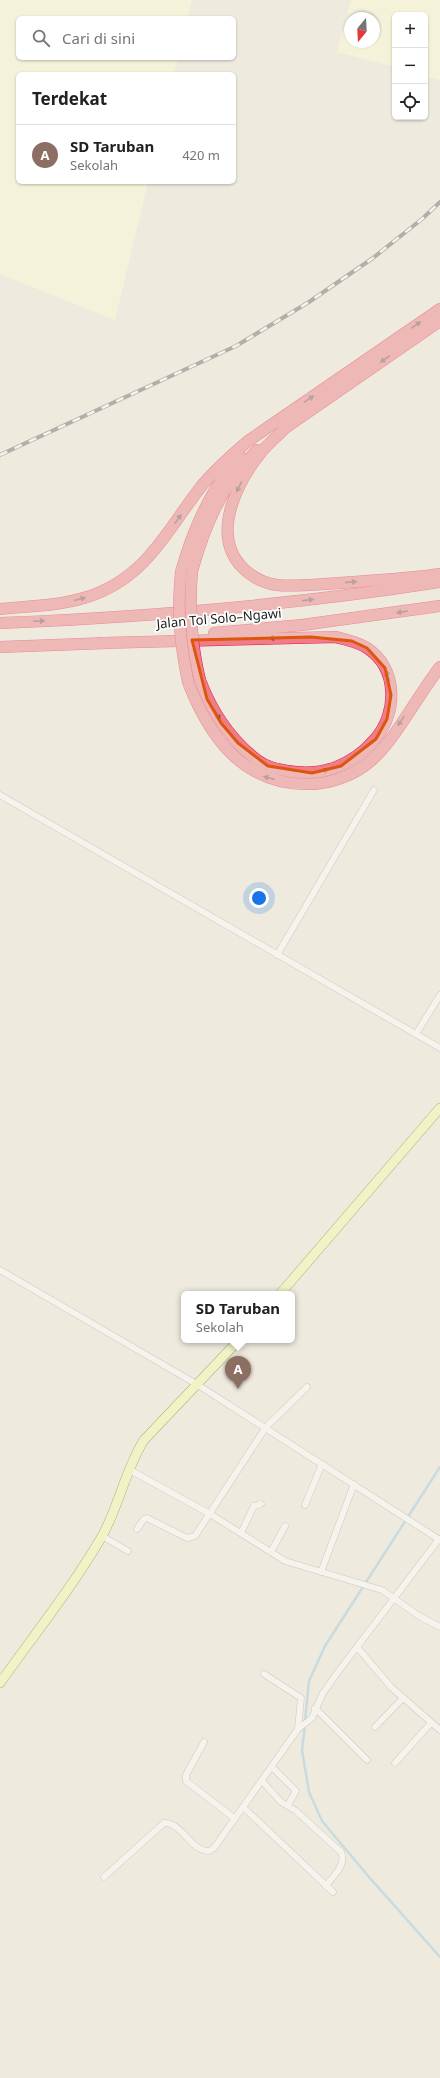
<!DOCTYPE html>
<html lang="id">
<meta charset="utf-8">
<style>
:root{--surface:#fff;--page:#f6f6f6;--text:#202124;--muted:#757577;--line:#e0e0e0;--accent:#db2777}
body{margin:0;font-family:"Noto Sans",sans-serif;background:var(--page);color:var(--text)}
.controls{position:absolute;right:12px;top:12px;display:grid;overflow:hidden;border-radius:6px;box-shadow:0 1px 3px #0004}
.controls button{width:36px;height:36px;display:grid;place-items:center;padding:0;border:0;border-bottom:1px solid var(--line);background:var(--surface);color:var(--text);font:20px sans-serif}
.compass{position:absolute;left:344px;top:12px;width:36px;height:36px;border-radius:50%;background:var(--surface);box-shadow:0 1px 3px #0004;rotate:198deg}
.you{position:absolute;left:259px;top:898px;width:14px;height:14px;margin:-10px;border:3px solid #fff;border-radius:50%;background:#1a73e8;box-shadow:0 0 0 6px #1a73e833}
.badge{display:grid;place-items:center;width:26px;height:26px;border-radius:50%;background:var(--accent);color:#fff;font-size:13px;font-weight:700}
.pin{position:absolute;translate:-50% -33px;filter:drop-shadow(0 1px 2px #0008)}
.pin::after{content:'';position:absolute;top:21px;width:14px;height:12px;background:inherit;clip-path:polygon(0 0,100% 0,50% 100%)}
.popup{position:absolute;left:181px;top:1291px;width:114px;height:52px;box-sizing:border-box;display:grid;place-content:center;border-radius:6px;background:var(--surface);filter:drop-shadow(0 1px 3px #0005);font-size:13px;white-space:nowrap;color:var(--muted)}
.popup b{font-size:15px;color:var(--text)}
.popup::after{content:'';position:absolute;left:50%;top:100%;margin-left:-8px;border:8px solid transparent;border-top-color:var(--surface)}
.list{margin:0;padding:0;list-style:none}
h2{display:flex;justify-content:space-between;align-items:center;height:52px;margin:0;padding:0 16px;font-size:17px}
h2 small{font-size:13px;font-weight:400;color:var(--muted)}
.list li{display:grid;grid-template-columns:26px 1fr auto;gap:12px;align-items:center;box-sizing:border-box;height:60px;padding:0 16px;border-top:1px solid var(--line)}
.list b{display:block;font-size:15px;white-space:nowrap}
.list p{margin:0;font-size:13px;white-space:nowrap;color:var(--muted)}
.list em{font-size:13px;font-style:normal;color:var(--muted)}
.icon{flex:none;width:22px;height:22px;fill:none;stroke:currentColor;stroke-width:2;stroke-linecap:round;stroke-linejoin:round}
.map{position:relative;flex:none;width:440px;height:2078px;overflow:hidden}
.search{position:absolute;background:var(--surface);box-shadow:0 1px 3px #0004;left:16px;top:16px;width:220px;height:44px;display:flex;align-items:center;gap:10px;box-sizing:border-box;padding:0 14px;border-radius:6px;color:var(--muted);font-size:15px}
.panel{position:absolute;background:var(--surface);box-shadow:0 1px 3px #0004;left:16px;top:72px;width:220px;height:112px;border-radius:6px}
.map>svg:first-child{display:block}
.education{fill:#fbffd6;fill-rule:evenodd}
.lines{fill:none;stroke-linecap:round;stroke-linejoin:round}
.stream{stroke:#9acae1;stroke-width:2.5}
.minor-casing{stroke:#a2a2a2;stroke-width:7}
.secondary-casing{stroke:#5c7300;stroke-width:10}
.motorway-casing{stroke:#e51247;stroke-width:12}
.minor{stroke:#fff;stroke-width:6}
.secondary{stroke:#f3ffab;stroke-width:9}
.motorway{stroke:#ee7d87;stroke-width:11}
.rail-casing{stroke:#696969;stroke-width:4}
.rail{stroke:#fff;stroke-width:2.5;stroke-dasharray:8;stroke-linecap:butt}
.motorway-bridge-casing{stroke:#e51247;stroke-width:12;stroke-linecap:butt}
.motorway-bridge{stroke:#ee7d87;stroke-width:11}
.oneway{fill:#7a474c}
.marked{fill:none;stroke:#de560d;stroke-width:3;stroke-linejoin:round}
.labels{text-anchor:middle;stroke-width:3.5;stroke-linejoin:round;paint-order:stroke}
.street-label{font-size:13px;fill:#1b1b1b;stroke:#fff}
</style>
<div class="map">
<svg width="440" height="2078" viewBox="0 0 440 2078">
<rect width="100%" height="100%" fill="#eeeade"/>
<g class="education">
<polygon points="0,0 192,0 187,18 18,18 18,58 178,58 174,74 18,74 18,182 148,182 115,320 0,274"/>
<path d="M351,0h89v80l-15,-4v-61h-30v52l-58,-15zM350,18h24v24h-24z"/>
</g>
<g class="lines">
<g class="stream">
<polyline points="305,1721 309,1681 325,1646 440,1467"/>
<polyline points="305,1726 302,1750 309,1792 322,1821 369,1877 440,1957"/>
</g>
<g class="minor-casing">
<g id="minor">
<polyline points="0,795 440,1048"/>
<polyline points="277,955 374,790"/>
<polyline points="416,1034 440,995"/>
<polyline points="0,1270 198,1385 440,1540"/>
<polyline points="130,1470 210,1514 285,1561 382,1590 419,1616 440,1627"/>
<polyline points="305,1505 322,1464"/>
<polyline points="137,1529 144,1519 147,1518 187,1538 195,1536 266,1427 307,1387"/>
<polyline points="241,1533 254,1506 261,1504"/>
<polyline points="102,1536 128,1551"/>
<polyline points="271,1552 285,1526"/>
<polyline points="321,1572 354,1484"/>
<polyline points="357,1647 391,1687 440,1730"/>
<polyline points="264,1674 301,1698 298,1729"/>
<polyline points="315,1708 367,1760"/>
<polyline points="375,1727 403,1698"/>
<polyline points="204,1742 186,1775 186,1781 234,1818"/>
<polyline points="395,1763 431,1723"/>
<polyline points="272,1767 296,1791 288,1805"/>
<path d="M262,1781l19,21 15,9 45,41c6,13 -8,24 -15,34"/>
<polyline points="243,1807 333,1892"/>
<path d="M104,1877l60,-54c18,-1 26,28 45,28l5,-3 84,-119 14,-11 11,-25 15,-21 101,-133"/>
</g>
</g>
<g class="secondary-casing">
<g id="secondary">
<polyline points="280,1294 440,1108"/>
<path d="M0,1683c34,-48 71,-94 101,-145 18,-31 24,-68 43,-98l95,-100"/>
</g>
</g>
<g class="motorway-casing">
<g id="motorway">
<path d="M289,424c-8,9 -18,17 -26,26 -24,29 -52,81 -23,115 10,11 22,18 37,20 20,2 42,-1 63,-2 34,-3 67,-4 100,-9"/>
<polyline points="285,428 440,321"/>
<path d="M192,571c14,-49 29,-84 65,-121"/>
<path d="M181,572c12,-43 29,-83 59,-116"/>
<path d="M0,609c29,-3 59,-3 87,-12 59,-19 78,-64 113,-109 14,-18 31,-32 48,-47l192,-132"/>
<path d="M0,623c147,-6 294,-18 440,-41"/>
<polyline points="214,633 302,625 440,606"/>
<path d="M102,643l234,-6c10,3 22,5 31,11 31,20 31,65 8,91 -22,26 -53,38 -87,32 -11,-2 -22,-4 -31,-11 -27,-21 -45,-48 -57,-80"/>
<polyline points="0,647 108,643"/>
<path d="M188,682c21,54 54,101 117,102 23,1 49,-8 67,-24 25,-23 46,-65 68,-93"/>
</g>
</g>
<use href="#minor" class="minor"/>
<use href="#secondary" class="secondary"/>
<use href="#motorway" class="motorway"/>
<g class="rail-casing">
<polyline id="rail" points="0,455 236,346 309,302 373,258 422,219 440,202"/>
</g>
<use href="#rail" class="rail"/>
<g class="motorway-bridge-casing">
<g id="motorway-bridge">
<path d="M192,571c-3,38 -1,72 8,109"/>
<path d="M181,572c-4,39 -1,71 7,110"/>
</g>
</g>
<use href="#motorway-bridge" class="motorway-bridge"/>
</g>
<defs><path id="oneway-solid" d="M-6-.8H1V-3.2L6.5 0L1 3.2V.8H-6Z"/></defs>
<g class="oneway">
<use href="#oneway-solid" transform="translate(416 325) rotate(-34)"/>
<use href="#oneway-solid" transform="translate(385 359) rotate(146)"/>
<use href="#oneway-solid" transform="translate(309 399) rotate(-35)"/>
<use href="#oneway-solid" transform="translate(239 487) rotate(117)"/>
<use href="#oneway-solid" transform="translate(178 519) rotate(-54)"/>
<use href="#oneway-solid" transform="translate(351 582) rotate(-4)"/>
<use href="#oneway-solid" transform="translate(80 599) rotate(-14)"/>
<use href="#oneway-solid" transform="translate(308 600) rotate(-7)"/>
<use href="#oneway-solid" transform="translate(402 612) rotate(171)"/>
<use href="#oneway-solid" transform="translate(39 621) rotate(-2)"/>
<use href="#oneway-solid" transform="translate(275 638) rotate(178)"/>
<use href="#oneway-solid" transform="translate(388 676) rotate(-108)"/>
<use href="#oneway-solid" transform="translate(217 715) rotate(59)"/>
<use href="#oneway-solid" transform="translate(401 721) rotate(124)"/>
<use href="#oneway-solid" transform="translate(323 771) rotate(-13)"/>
<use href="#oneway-solid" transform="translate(269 778) rotate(-165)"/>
</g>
<path d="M0 0H440V2078H0ZM311,637l41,4 15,7 18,20 6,27 -4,24 -11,20 -35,27 -29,7 -44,-7 -30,-23 -17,-20 -14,-24 -15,-59z" fill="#eeeade" fill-opacity=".55" fill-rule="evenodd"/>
<path class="marked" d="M311,637l41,4 15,7 18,20 6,27 -4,24 -11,20 -35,27 -29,7 -44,-7 -30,-23 -17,-20 -14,-24 -15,-59z"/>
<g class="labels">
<g class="street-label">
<text transform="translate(219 618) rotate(-5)" y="5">Jalan Tol Solo–Ngawi</text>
</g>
</g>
</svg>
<div class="controls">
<button>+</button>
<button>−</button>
<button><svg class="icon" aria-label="locate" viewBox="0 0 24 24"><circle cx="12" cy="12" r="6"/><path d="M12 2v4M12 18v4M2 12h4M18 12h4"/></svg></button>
</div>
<svg class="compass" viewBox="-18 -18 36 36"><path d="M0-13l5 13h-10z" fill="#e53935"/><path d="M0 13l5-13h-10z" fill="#757577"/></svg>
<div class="you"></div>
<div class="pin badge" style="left:238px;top:1389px;background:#8d6e63">A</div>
<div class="popup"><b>SD Taruban</b>Sekolah</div>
<div class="search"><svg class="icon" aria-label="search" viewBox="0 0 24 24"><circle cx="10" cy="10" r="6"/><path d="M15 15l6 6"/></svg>Cari di sini</div>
<section class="panel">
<h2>Terdekat<small></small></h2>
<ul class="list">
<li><span class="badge" style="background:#8d6e63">A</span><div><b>SD Taruban</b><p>Sekolah</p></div><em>420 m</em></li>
</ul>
</section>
</div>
